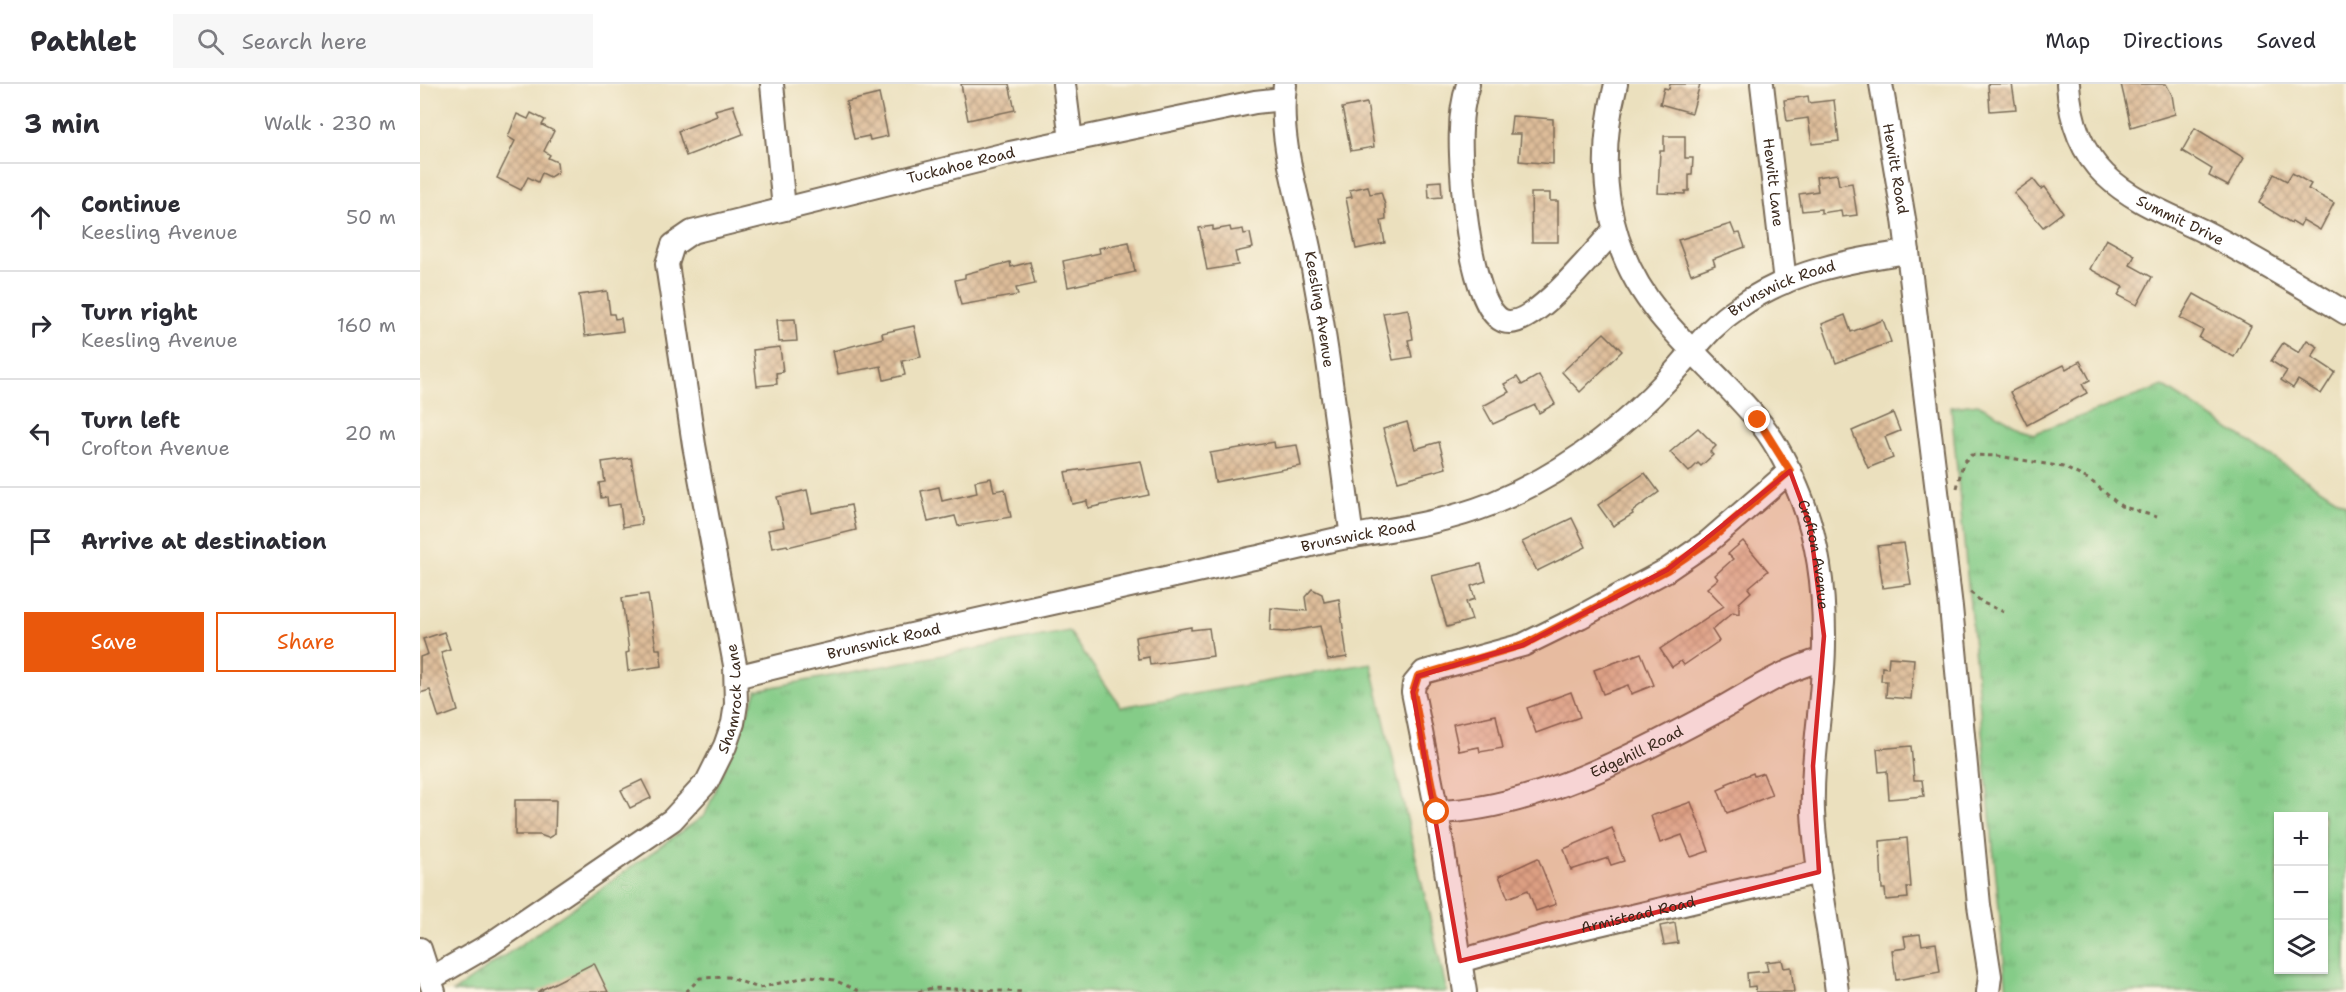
<!DOCTYPE html>
<meta charset="utf-8">
<style>
:root{--surface:#fff;--page:#f7f7f7;--text:#2b2b33;--muted:#7c7c81;--line:#e1e1e2;--accent:#ea580c}
body{margin:0;font-family:"Shantell Sans",sans-serif;background:var(--page);color:var(--text)}
.controls{position:absolute;right:18px;bottom:18px;display:grid;overflow:hidden;border-radius:0px;box-shadow:0 2px 4px #0004}
.controls button{width:54px;height:54px;display:grid;place-items:center;padding:0;border:0;border-bottom:2px solid var(--line);background:var(--surface);color:var(--text);font:30px sans-serif}
.stop{position:absolute;width:18px;height:18px;margin:-14px;border:4px solid #ea580c;border-radius:50%;background:#fff}
.stop.end{background:#ea580c;border-color:#fff;box-shadow:0 2px 6px #0008}
.list{margin:0;padding:0;list-style:none}
h2{display:flex;justify-content:space-between;align-items:center;height:78px;margin:0;padding:0 24px;font-size:26px}
h2 small{font-size:20px;font-weight:400;color:var(--muted)}
.list li{display:grid;grid-template-columns:39px 1fr auto;gap:18px;align-items:center;box-sizing:border-box;height:108px;padding:0 24px;border-top:2px solid var(--line)}
.list b{display:block;font-size:22px;white-space:nowrap}
.list p{margin:0;font-size:20px;white-space:nowrap;color:var(--muted)}
.list em{font-size:20px;font-style:normal;color:var(--muted)}
.actions{display:flex;gap:12px;padding:18px 24px}
.actions a{flex:1;padding:14px 0;border:2px solid var(--accent);border-radius:0px;text-align:center;font-size:21px;color:var(--accent)}
.actions .main{background:var(--accent);color:#fff}
.icon{flex:none;width:33px;height:33px;fill:none;stroke:currentColor;stroke-width:2;stroke-linecap:round;stroke-linejoin:round}
.map{position:relative;flex:none;width:1926px;height:908px;overflow:hidden}
header{display:flex;align-items:center;gap:36px;box-sizing:border-box;height:84px;padding:0 30px;background:var(--surface);border-bottom:2px solid var(--line)}
header strong{font-size:28px}
nav{display:flex;gap:33px;margin-inline-start:auto;font-size:21px}
.search{width:420px;height:54px;background:var(--page);display:flex;align-items:center;gap:15px;box-sizing:border-box;padding:0 21px;border-radius:0px;color:var(--muted);font-size:22px}
main{display:flex}
aside{flex:1;background:var(--surface)}
.map>svg:first-child{display:block}
.grass{fill:url(#grass-tufts);stroke:#607b53;stroke-width:1.5;fill-rule:evenodd}
.building{fill:url(#building-cross-hatch)}
.lines{fill:none;stroke-linecap:round;stroke-linejoin:round}
.minor-casing{stroke:#796a56;stroke-width:26}
.path{stroke:#796a56;stroke-width:3;stroke-dasharray:4.5 4.5;stroke-linecap:butt}
.minor{stroke:#fff;stroke-width:22}
.route{stroke:#ea580c;stroke-width:8}
.marked{fill:#d62828;fill-opacity:0.2;stroke:#d62828;stroke-width:4.5;stroke-linejoin:round}
.labels{text-anchor:middle;stroke-width:5;stroke-linejoin:round;paint-order:stroke}
.street-label{font-size:15px;fill:#3b2a1e;stroke:#fcf5e5}
</style>
<header>
<strong>Pathlet</strong>
<div class="search"><svg class="icon" aria-label="search" viewBox="0 0 24 24"><circle cx="10" cy="10" r="6"/><path d="M15 15l6 6"/></svg>Search here</div>
<nav><a>Map</a><a>Directions</a><a>Saved</a></nav>
</header>
<main>
<aside>
<h2>3 min<small>Walk · 230 m</small></h2>
<ul class="list">
<li><svg class="icon" aria-label="ahead" viewBox="0 0 24 24"><path d="M12 20V5M6 11l6-6 6 6"/></svg><div><b>Continue</b><p>Keesling Avenue</p></div><em>50 m</em></li>
<li><svg class="icon" aria-label="right" viewBox="0 0 24 24"><path d="M7 20v-9h11M14 6l5 5-5 5"/></svg><div><b>Turn right</b><p>Keesling Avenue</p></div><em>160 m</em></li>
<li><svg class="icon" aria-label="left" viewBox="0 0 24 24"><path d="M17 20v-9H6M10 6l-5 5 5 5"/></svg><div><b>Turn left</b><p>Crofton Avenue</p></div><em>20 m</em></li>
<li><svg class="icon" aria-label="arrive" viewBox="0 0 24 24"><path d="M6 21V4h12l-3 4 3 4H6"/></svg><div><b>Arrive at destination</b></div></li>
</ul>
<div class="actions"><a class="main">Save</a><a>Share</a></div>
</aside>
<div class="map">
<svg width="1926" height="908" viewBox="0 0 1926 908">
<defs>
<pattern id="grass-tufts" width="24" height="20" patternUnits="userSpaceOnUse" patternTransform="scale(1.5)"><rect width="24" height="20" fill="#85cc88"/><path d="M3 7l-1-3M5 7V3M7 7l1-3M15 17l-1-3M17 17v-4M19 17l1-3" fill="none" stroke="#74af75"/></pattern>
<pattern id="building-cross-hatch" width="8" height="8" patternUnits="userSpaceOnUse" patternTransform="scale(1.5)"><rect width="8" height="8" fill="#debd9a"/><path d="M0 0l8 8M0 8l8-8" fill="none" stroke="#b59a7d"/></pattern>
</defs>
<rect width="100%" height="100%" fill="#fcf5e5"/>
<filter id="ink" filterUnits="userSpaceOnUse"><feTurbulence type="fractalNoise" baseFrequency=".0167" numOctaves="2"/><feDisplacementMap in="SourceGraphic" scale="12" xChannelSelector="R" yChannelSelector="G"/><feConvolveMatrix kernelMatrix="1 2 1 2 8 2 1 2 1" color-interpolation-filters="sRGB"/></filter>
<filter id="wash" filterUnits="userSpaceOnUse"><feTurbulence type="fractalNoise" baseFrequency=".008" numOctaves="4" result="noise"/><feDisplacementMap in="SourceGraphic" scale="24" xChannelSelector="R" yChannelSelector="G"/><feGaussianBlur stdDeviation="1.35" result="paint"/><feColorMatrix in="noise" values="0 0 0 0 0 0 0 0 0 0 0 0 0 0 0 0 0 1.4 0 .05"/><feComposite in="paint" operator="in"/></filter>
<g filter="url(#wash)">
<rect width="100%" height="100%" fill="#ebe0be"/>
<g class="grass">
<path d="M1743,302l183,119v487h-339l-56,-585 27,-3 55,30zM1904,732v154h-46v-154z"/>
<polygon points="649,547 701,623 951,579 1027,908 33,908 285,731 337,606"/>
</g>
<g id="blocks">
<g class="building">
<polygon points="541,0 589,0 595,26 548,36"/>
<polygon points="1250,0 1280,0 1272,29 1240,20 1244,4 1249,5"/>
<polygon points="1568,0 1592,0 1596,25 1570,27"/>
<polygon points="1701,0 1746,0 1752,11 1755,30 1711,43"/>
<polygon points="459,10 468,52 450,56 449,52 434,55 426,18"/>
<polygon points="1388,12 1389,19 1414,16 1419,57 1392,60 1388,34 1367,37 1364,16"/>
<polygon points="947,19 954,63 931,67 922,24"/>
<polygon points="313,21 323,50 266,72 258,47 297,32 295,26"/>
<polygon points="111,29 125,36 122,41 134,47 124,67 130,71 128,74 137,78 138,88 130,93 122,89 118,98 108,93 101,106 77,94 95,57 88,53 97,30 108,35"/>
<polygon points="1092,32 1133,35 1133,80 1099,77 1101,50 1090,50"/>
<polygon points="1775,44 1824,74 1808,102 1789,92 1792,85 1762,67"/>
<polygon points="1244,52 1265,52 1265,74 1273,74 1272,91 1269,91 1269,107 1265,107 1265,110 1238,109 1240,67 1244,67"/>
<polygon points="1872,89 1891,100 1888,105 1914,119 1900,146 1883,136 1880,142 1872,137 1871,139 1839,119 1854,90 1867,97"/>
<polygon points="1417,90 1419,101 1432,99 1437,131 1422,133 1421,126 1401,129 1401,125 1382,127 1379,110 1398,107 1396,93"/>
<polygon points="1613,95 1621,105 1625,103 1643,128 1623,143 1594,109"/>
<polygon points="1021,97 1022,113 1009,114 1008,98"/>
<polygon points="948,102 950,110 961,108 965,121 966,136 961,137 965,159 936,165 926,114 932,113 930,106"/>
<polygon points="1111,109 1130,109 1130,117 1138,117 1138,158 1112,158"/>
<polygon points="1311,140 1315,150 1320,149 1325,163 1293,175 1295,181 1271,190 1258,156"/>
<polygon points="793,142 793,146 810,143 811,147 823,145 824,150 830,149 833,164 815,168 818,181 787,186 779,144"/>
<polygon points="1686,155 1715,171 1710,181 1732,193 1717,221 1698,211 1703,203 1670,185"/>
<polygon points="709,158 715,188 648,203 643,177 680,169 679,164"/>
<polygon points="590,178 591,183 610,178 615,200 596,204 598,211 541,221 535,196 545,194 545,190"/>
<polygon points="187,207 190,230 194,230 195,235 201,234 203,247 165,252 159,211"/>
<polygon points="1774,210 1831,242 1814,273 1779,254 1783,246 1760,234"/>
<polygon points="988,225 993,255 988,256 992,273 973,276 963,229"/>
<polygon points="1425,231 1431,248 1463,236 1471,258 1416,279 1402,240"/>
<polygon points="375,235 377,257 359,258 357,236"/>
<polygon points="494,242 501,273 482,277 485,291 464,296 461,282 418,290 413,267 463,254 462,249"/>
<polygon points="1184,249 1202,267 1160,308 1142,288"/>
<polygon points="1887,256 1898,263 1892,273 1915,288 1901,310 1878,296 1873,304 1861,296 1867,287 1851,277 1863,259 1879,269"/>
<polygon points="360,263 363,288 356,289 357,300 337,302 333,266"/>
<polygon points="1660,277 1670,296 1662,300 1667,309 1607,341 1590,308 1644,281 1646,285"/>
<polygon points="1119,291 1135,320 1119,329 1115,321 1073,340 1063,322 1089,308 1084,300 1097,293 1102,301"/>
<polygon points="1473,329 1480,347 1465,353 1473,374 1448,384 1432,347"/>
<polygon points="987,338 995,365 1019,358 1026,384 978,397 963,345"/>
<polygon points="1278,344 1296,362 1290,368 1293,371 1281,382 1278,379 1269,388 1250,368"/>
<polygon points="854,358 855,364 877,361 881,382 795,398 790,369"/>
<polygon points="211,374 222,440 203,443 200,420 188,422 187,413 181,414 179,399 185,398 182,378"/>
<polygon points="721,377 729,411 668,424 667,417 652,420 645,388"/>
<polygon points="1225,389 1239,408 1212,428 1213,430 1193,442 1178,421"/>
<polygon points="571,394 574,407 585,405 591,433 538,442 535,432 508,438 501,407 519,403 522,417 557,409 555,397"/>
<polygon points="387,406 392,429 431,421 436,446 368,463 367,461 352,464 348,446 364,443 357,413"/>
<polygon points="1152,434 1166,463 1117,487 1102,458"/>
<polygon points="1323,457 1348,487 1328,504 1331,508 1319,519 1319,530 1313,528 1292,546 1299,557 1264,581 1261,577 1252,583 1240,565 1304,522 1287,504 1298,495 1295,491 1313,475 1308,470"/>
<polygon points="1484,459 1491,500 1463,504 1457,462"/>
<polygon points="1061,480 1066,497 1051,502 1055,515 1046,518 1052,536 1027,543 1012,492"/>
<polygon points="892,505 902,510 904,518 919,515 927,573 908,576 900,542 866,548 850,547 851,524 887,527 885,513"/>
<polygon points="228,510 236,565 240,565 242,582 208,587 206,569 209,568 202,514"/>
<polygon points="771,543 771,546 789,544 793,572 730,581 729,573 718,575 715,553"/>
<polygon points="24,548 30,565 21,568 38,627 19,634 10,606 0,609 0,573 8,570 3,555"/>
<polygon points="1221,569 1234,601 1211,610 1208,601 1183,610 1174,586"/>
<polygon points="1469,573 1494,575 1491,615 1466,613 1467,597 1461,597 1462,583 1468,584"/>
<polygon points="1151,608 1160,633 1116,649 1107,624"/>
<polygon points="1076,631 1083,664 1060,668 1059,663 1039,667 1033,640"/>
<polygon points="1491,662 1494,696 1502,696 1504,712 1469,715 1467,687 1459,688 1457,665"/>
<polygon points="1333,689 1334,692 1343,689 1352,711 1307,729 1298,706 1307,702 1306,700"/>
<polygon points="222,696 231,714 210,724 201,706"/>
<polygon points="95,716 136,716 135,750 128,754 120,751 95,751"/>
<polygon points="1271,718 1289,767 1271,773 1262,751 1240,759 1231,732"/>
<polygon points="1192,744 1204,777 1191,781 1188,774 1151,786 1144,765"/>
<polygon points="1487,754 1491,803 1487,803 1488,814 1466,816 1465,805 1462,805 1460,757"/>
<polygon points="1118,774 1136,820 1116,827 1108,806 1088,814 1079,792"/>
<polygon points="1255,839 1258,859 1244,861 1240,842"/>
<polygon points="1500,850 1502,861 1516,859 1520,888 1476,896 1472,866 1486,864 1484,852"/>
<polygon points="1362,876 1364,884 1371,883 1374,908 1336,908 1335,902 1328,903 1327,889 1348,887 1346,878"/>
<polygon points="174,879 188,908 117,908"/>
</g>
</g>
</g>
<g filter="url(#ink)">
<use href="#blocks" fill-opacity="0" stroke="#796a56" stroke-width="1.5"/>
<g class="lines">
<g class="minor-casing">
<g id="minor">
<polyline points="352,0 364,125"/>
<polyline points="644,0 651,56"/>
<path d="M1048,0c-4,14 -7,30 -7,45 -2,31 7,195 49,193 29,-1 84,-70 104,-92"/>
<path id="s1" d="M1196,0c-21,83 -11,164 44,231 30,37 67,68 97,104 20,23 34,53 45,81 16,41 22,92 22,136 1,58 -13,117 -11,176 3,60 17,120 24,180"/>
<path id="s2" d="M1342,0l23,198"/>
<path id="s3" d="M1461,0l23,135 47,388 28,298 11,71 -2,16"/>
<path id="s4" d="M1648,0c2,34 11,66 37,91 27,26 65,40 98,56 49,25 97,54 143,82"/>
<path id="s5" d="M865,1c-7,55 13,110 24,163 19,95 29,193 43,289"/>
<path id="s6" d="M316,593c176,-45 354,-81 531,-122 25,-5 50,-12 75,-17 51,-9 101,-15 149,-34 68,-28 127,-71 177,-125 26,-27 38,-50 71,-72 49,-35 111,-47 169,-55"/>
<path id="s7" d="M1017,728c94,-2 199,-57 280,-101 38,-21 62,-39 106,-52"/>
<polyline points="0,865 14,908"/>
<path id="s8" d="M1040,877l84,-24 275,-65"/>
<path id="s9" d="M10,895l59,-34 183,-125 35,-38 18,-36 8,-23 3,-19 -1,-39 -41,-220 -27,-181 6,-19 19,-13 318,-79 245,-51 28,-3"/>
<polyline points="1045,908 1017,728 993,608 994,600 1004,588 1103,561 1160,533 1247,486 1288,458 1370,387"/>
</g>
</g>
<g class="path">
<polyline points="1537,404 1543,379 1551,371 1578,372 1643,383 1670,396 1701,422 1737,433"/>
<polyline points="1550,508 1563,519 1584,528"/>
<polyline points="266,908 280,894 308,893 339,904 390,892 414,896 441,908"/>
<polyline points="498,908 512,904 604,908"/>
</g>
<use href="#minor" class="minor"/>
</g>
</g>
<g class="lines" filter="url(#ink)">
<polyline class="route" points="1017,728 993,608 998,592 1103,561 1247,486 1288,458 1370,387 1338,336"/>
</g>
<path class="marked" d="M1370,387l20,54 14,111 -11,130 6,106 -359,89 -47,-269 5,-16 105,-31 144,-75z"/>
<g class="labels">
<g class="street-label">
<text dy="5" stroke="none"><textPath href="#s9" startOffset="1191">Tuckahoe Road</textPath></text>
<text dy="5" stroke="none"><textPath href="#s3" startOffset="86">Hewitt Road</textPath></text>
<text dy="5" stroke="none"><textPath href="#s2" startOffset="99">Hewitt Lane</textPath></text>
<text dy="5" stroke="none"><textPath href="#s4" startOffset="189">Summit Drive</textPath></text>
<text dy="5" stroke="none"><textPath href="#s6" startOffset="1142">Brunswick Road</textPath></text>
<text dy="5" stroke="none"><textPath href="#s5" startOffset="228">Keesling Avenue</textPath></text>
<text dy="5" stroke="none"><textPath href="#s6" startOffset="638">Brunswick Road</textPath></text>
<text dy="5" stroke="none"><textPath href="#s1" startOffset="536">Crofton Avenue</textPath></text>
<text dy="5" stroke="none"><textPath href="#s6" startOffset="152">Brunswick Road</textPath></text>
<text dy="5" stroke="none"><textPath href="#s9" startOffset="430">Shamrock Lane</textPath></text>
<text dy="5" stroke="none"><textPath href="#s7" startOffset="210">Edgehill Road</textPath></text>
<text dy="5" stroke="none"><textPath href="#s8" startOffset="184">Armistead Road</textPath></text>
</g>
</g>
</svg>
<div class="controls">
<button>+</button>
<button>−</button>
<button><svg class="icon" aria-label="layers" viewBox="0 0 24 24"><path d="M12 4l9 5-9 5-9-5zM3 14l9 5 9-5"/></svg></button>
</div>
<div class="stop" style="left:1017px;top:728px"></div>
<div class="stop end" style="left:1338px;top:336px"></div>
</div>
</main>
